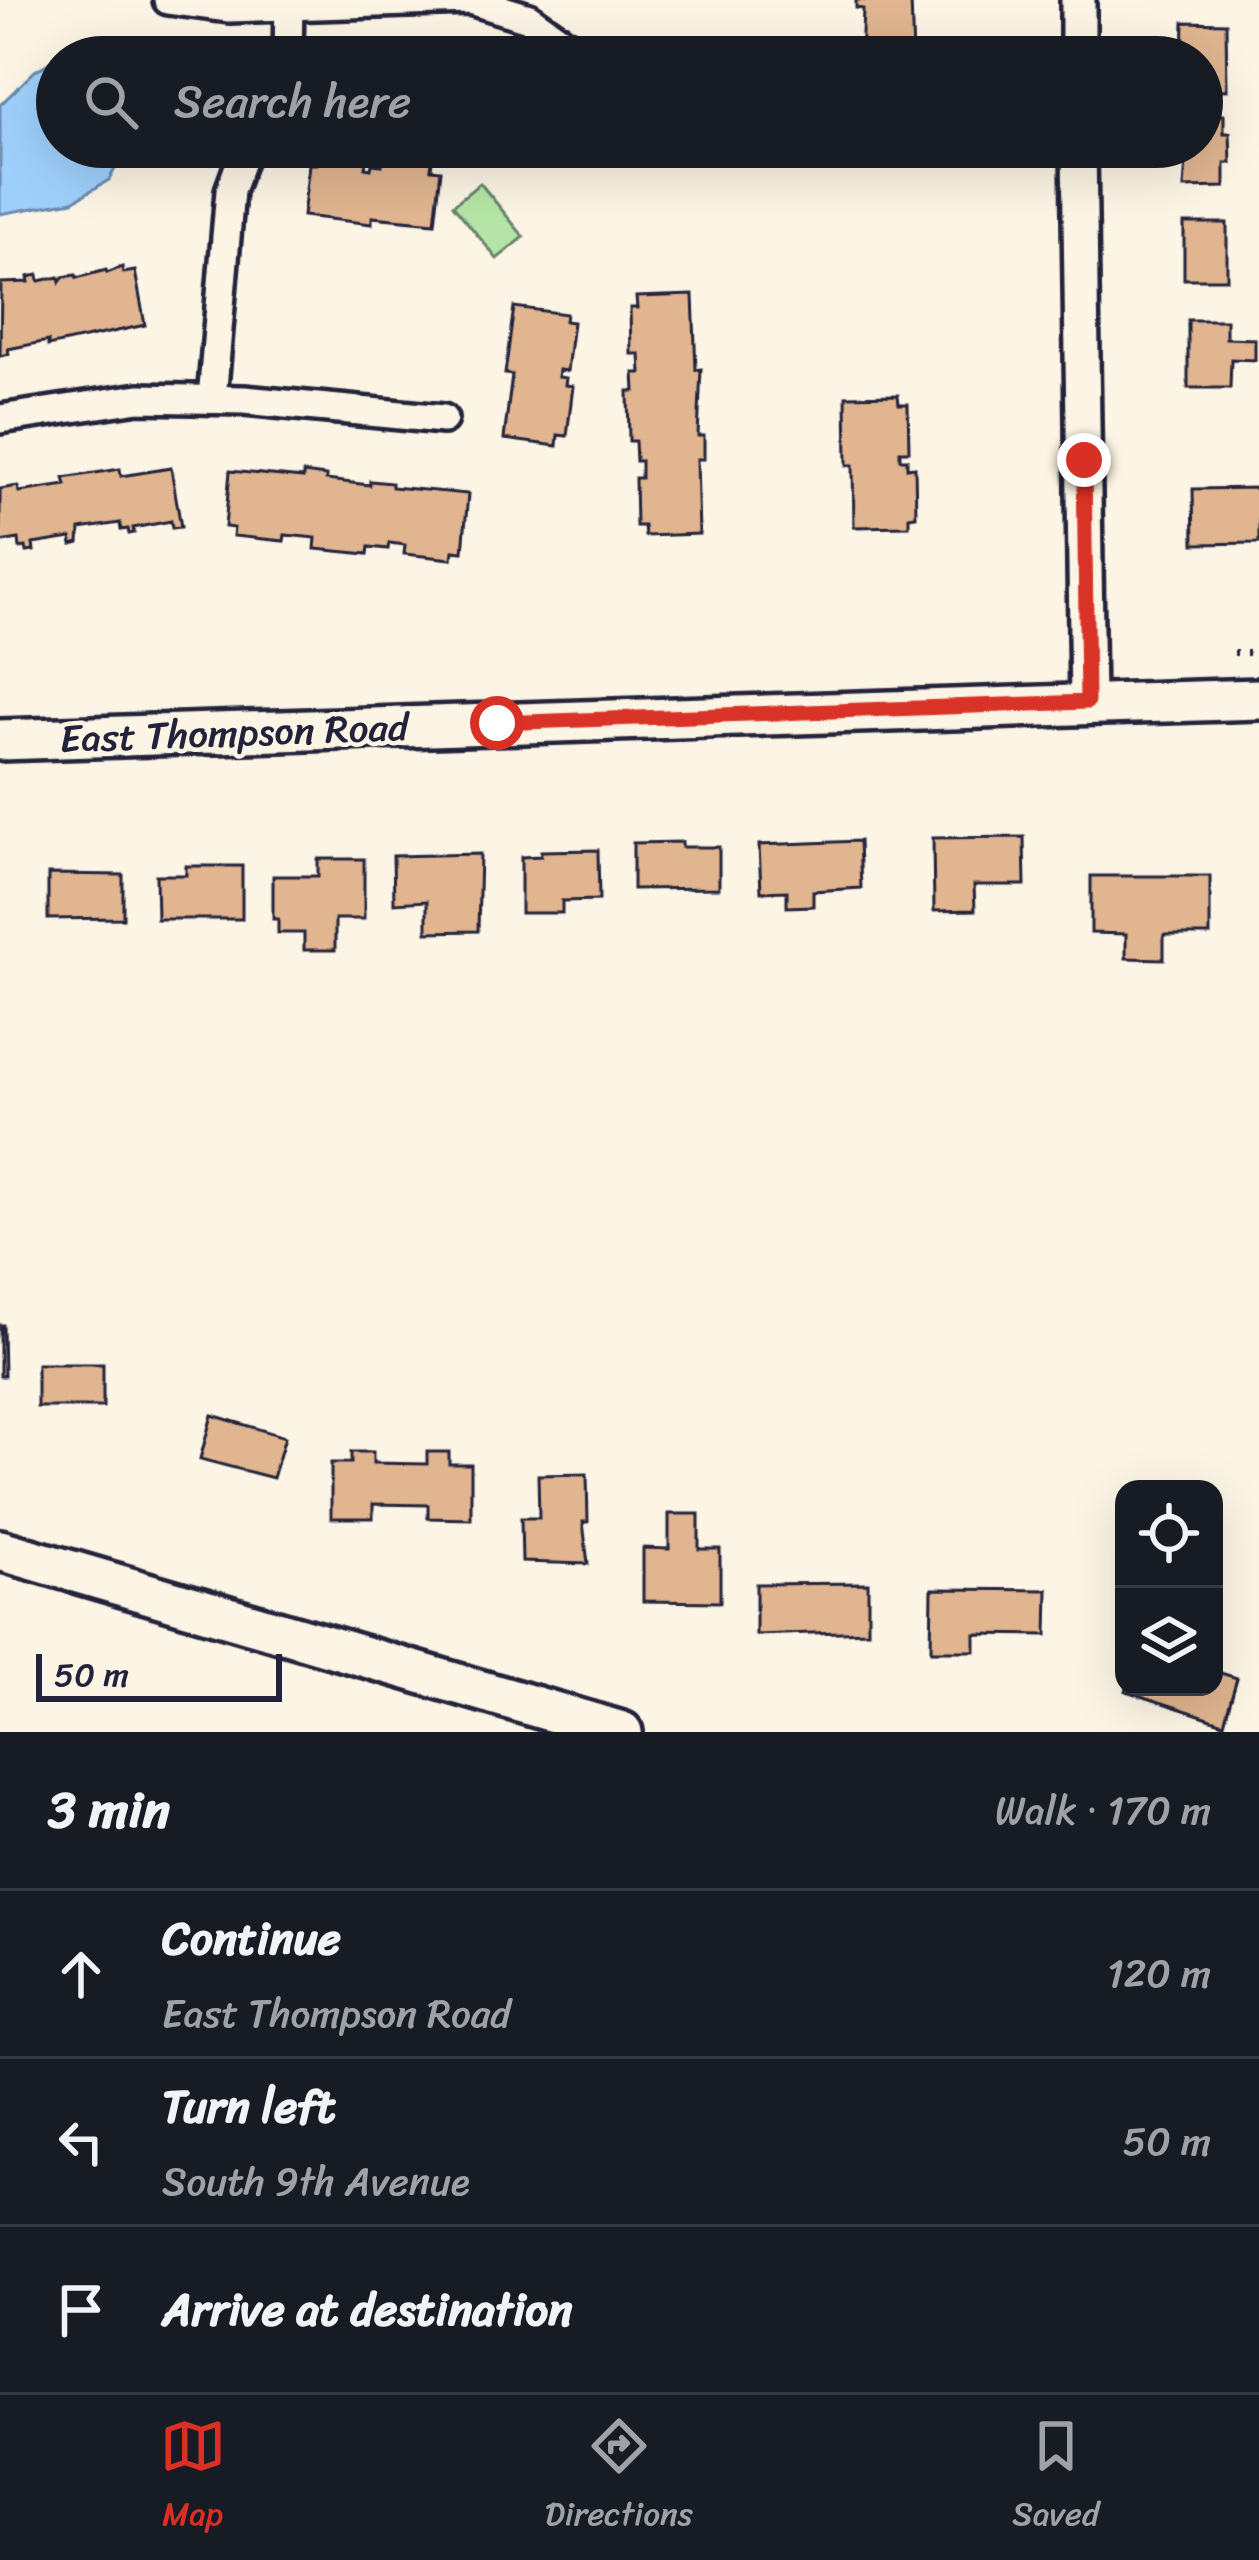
<!DOCTYPE html>
<meta charset="utf-8">
<style>
:root{--surface:#171b24;--page:#20242c;--text:#f1f3f6;--muted:#9ea1a6;--line:#363941;--accent:#d93025}
body{margin:0;font-family:Sriracha,sans-serif;background:var(--page);color:var(--text)}
.controls{position:absolute;right:36px;bottom:36px;display:grid;overflow:hidden;border-radius:24px;box-shadow:0 12px 48px #0002}
.controls button{width:108px;height:108px;display:grid;place-items:center;padding:0;border:0;border-bottom:3px solid var(--line);background:var(--surface);color:var(--text);font:60px sans-serif}
.scale{position:absolute;left:36px;bottom:30px;width:246px;box-sizing:border-box;padding-left:12px;border:6px solid #22223b;border-top:0;font-size:33px;line-height:42px;white-space:nowrap;color:#22223b;-webkit-text-stroke:9px #fcf5e5;paint-order:stroke}
.stop{position:absolute;width:36px;height:36px;margin:-27px;border:9px solid #d93025;border-radius:50%;background:#fff}
.stop.end{background:#d93025;border-color:#fff;box-shadow:0 3px 12px #0008}
.list{margin:0;padding:0;list-style:none}
h2{display:flex;justify-content:space-between;align-items:center;height:156px;margin:0;padding:0 48px;font-size:51px}
h2 small{font-size:39px;font-weight:400;color:var(--muted)}
.list li{display:grid;grid-template-columns:78px 1fr auto;gap:36px;align-items:center;box-sizing:border-box;height:168px;padding:0 48px;border-top:3px solid var(--line)}
.list b{display:block;font-size:45px;white-space:nowrap}
.list p{margin:0;font-size:39px;white-space:nowrap;color:var(--muted)}
.list em{font-size:39px;font-style:normal;color:var(--muted)}
.icon{flex:none;width:66px;height:66px;fill:none;stroke:currentColor;stroke-width:2;stroke-linecap:round;stroke-linejoin:round}
.map{position:relative;flex:none;width:1259px;height:1732px;overflow:hidden}
.search{position:absolute;background:var(--surface);box-shadow:0 12px 48px #0002;left:36px;right:36px;top:36px;height:132px;display:flex;align-items:center;gap:30px;box-sizing:border-box;padding:0 42px;border-radius:66px;color:var(--muted);font-size:45px}
.sheet{height:660px;background:var(--surface)}
nav{display:flex;justify-content:space-around;align-items:center;box-sizing:border-box;height:168px;border-top:3px solid var(--line);background:var(--surface);font-size:33px;color:var(--muted)}
nav a{display:grid;justify-items:center;gap:6px}
nav .on{color:var(--accent)}
.map>svg:first-child{display:block}
.green{fill:#b4e5a6;stroke:#6b8470;stroke-width:3}
.water{fill:#9ecffb;stroke:#6c8aae;stroke-width:3}
.building{fill:#e0b590;stroke:#22223b;stroke-width:3}
.lines{fill:none;stroke-linecap:round;stroke-linejoin:round}
.minor-casing{stroke:#22223b;stroke-width:36}
.tertiary-casing{stroke:#22223b;stroke-width:42}
.secondary-casing{stroke:#22223b;stroke-width:48}
.path{stroke:#22223b;stroke-width:6;stroke-dasharray:3 9;stroke-linecap:butt}
.minor{stroke:#fcf5e5;stroke-width:27}
.tertiary{stroke:#fcf5e5;stroke-width:33}
.secondary{stroke:#fcf5e5;stroke-width:39}
.route{stroke:#d93025;stroke-width:15}
.labels{text-anchor:middle;stroke-width:9;stroke-linejoin:round;paint-order:stroke}
.street-label{font-size:39px;fill:#22223b;stroke:#fcf5e5}
</style>
<div class="map">
<svg width="1259" height="1732" viewBox="0 0 1259 1732">
<rect width="100%" height="100%" fill="#fcf5e5"/>
<filter id="ink" filterUnits="userSpaceOnUse"><feTurbulence type="fractalNoise" baseFrequency=".00833" numOctaves="2"/><feDisplacementMap in="SourceGraphic" scale="24" xChannelSelector="R" yChannelSelector="G"/><feConvolveMatrix kernelMatrix="1 2 1 2 8 2 1 2 1" color-interpolation-filters="sRGB"/></filter>
<g filter="url(#ink)">
<polygon class="green" points="480,183 524,237 497,259 453,205"/>
<polygon class="water" points="57,58 57,147 127,147 109,180 73,201 0,214 0,105 35,71"/>
<g class="building">
<polygon points="856,0 911,0 913,57 861,57 863,9 856,8"/>
<polygon points="1184,22 1226,23 1227,90 1202,89 1202,57 1183,57"/>
<polygon points="1202,115 1224,115 1224,133 1230,133 1231,163 1225,163 1225,187 1184,188 1187,147 1202,147"/>
<polygon points="318,156 366,161 365,168 371,169 372,164 382,165 383,156 432,161 431,169 441,170 435,223 372,217 372,224 303,216 309,164 317,164"/>
<rect x="1184" y="223" width="43" height="56"/>
<polygon points="122,267 123,273 135,271 145,325 48,346 48,341 8,349 9,354 0,356 1,283 29,282 28,277 38,275 39,281 59,277 60,282 63,277 76,275 77,278 106,270 107,273"/>
<polygon points="693,295 696,370 701,369 698,436 704,436 704,459 697,459 699,534 645,536 644,526 636,526 635,478 641,478 641,461 636,461 635,441 629,441 628,391 635,391 634,373 641,373 640,354 631,354 630,308 637,308 636,297"/>
<polygon points="514,307 566,314 565,321 573,322 567,371 559,370 558,377 566,378 565,385 573,386 567,436 558,435 557,446 504,439 512,375 505,374"/>
<polygon points="1188,320 1226,320 1226,338 1255,339 1255,360 1231,359 1230,388 1188,388"/>
<polygon points="898,395 899,404 908,404 909,451 900,451 900,459 907,459 907,468 915,467 916,516 909,517 909,526 854,527 853,465 847,465 846,396"/>
<polygon points="171,468 181,527 172,528 171,521 133,528 134,533 129,534 128,529 121,530 120,523 80,529 79,543 72,545 71,538 33,544 34,551 27,552 26,547 20,548 19,539 0,542 0,489 18,486 19,492 66,485 64,478 120,469 121,476"/>
<polygon points="230,471 303,478 303,473 326,476 326,480 370,485 370,481 392,483 392,487 468,494 463,552 453,551 452,559 404,554 405,545 389,543 388,549 369,547 368,554 315,549 316,538 285,535 284,541 233,536 234,528 225,527"/>
<polygon points="1259,488 1259,543 1194,544 1193,489"/>
<polygon points="1024,837 1025,885 974,885 975,910 934,911 933,838"/>
<polygon points="859,841 861,888 813,891 813,906 787,907 787,891 761,892 759,845"/>
<polygon points="682,842 682,847 719,847 719,888 633,889 633,843"/>
<polygon points="598,850 599,900 562,901 562,913 521,913 521,857 541,856 541,851"/>
<polygon points="480,854 478,931 427,932 427,901 394,903 393,856"/>
<polygon points="318,859 364,859 364,919 335,919 335,950 304,950 304,933 278,933 278,919 273,919 273,876 318,876"/>
<polygon points="186,866 242,866 242,919 157,919 156,875 186,875"/>
<polygon points="48,874 123,875 123,918 48,919"/>
<polygon points="1091,876 1210,876 1210,935 1164,935 1164,959 1126,958 1126,934 1091,933"/>
<polygon points="0,1325 3,1325 4,1376 0,1376"/>
<rect x="37" y="1364" width="66" height="43"/>
<polygon points="212,1415 285,1437 273,1478 200,1459"/>
<polygon points="351,1452 373,1452 373,1463 427,1464 427,1452 449,1452 449,1464 471,1464 471,1519 428,1518 428,1505 373,1504 373,1518 331,1518 331,1463 351,1463"/>
<polygon points="587,1474 588,1522 583,1522 588,1564 522,1562 521,1518 539,1518 538,1475"/>
<polygon points="669,1514 699,1514 699,1549 720,1549 720,1602 643,1601 643,1548 669,1549"/>
<polygon points="868,1583 868,1631 756,1635 756,1584"/>
<polygon points="932,1589 1048,1590 1047,1635 975,1634 975,1651 931,1651"/>
<polygon points="1214,1671 1237,1678 1224,1723 1126,1691 1127,1687 1214,1687"/>
</g>
<g class="lines">
<g class="minor-casing">
<g id="minor">
<polyline points="168,0 229,8 470,0 529,18 584,57"/>
<polyline points="288,57 289,0"/>
<polyline points="212,399 230,191 246,147"/>
<polyline points="0,419 139,398 244,400 443,419"/>
</g>
</g>
<g class="tertiary-casing">
<g id="tertiary">
<polyline points="1078,0 1078,57"/>
<polyline points="1079,147 1087,702"/>
</g>
</g>
<g class="secondary-casing">
<g id="secondary">
<polyline points="0,740 1259,699"/>
<polyline points="0,1550 622,1732"/>
</g>
</g>
<polyline class="path" points="1234,653 1259,653"/>
<use href="#minor" class="minor"/>
<use href="#tertiary" class="tertiary"/>
<use href="#secondary" class="secondary"/>
</g>
</g>
<g class="lines" filter="url(#ink)">
<polyline class="route" points="497,723 1087,702 1084,460"/>
</g>
<g class="labels">
<g class="street-label">
<text transform="translate(234 732) rotate(-2)" y="14">East Thompson Road</text>
</g>
</g>
</svg>
<div class="controls">
<button><svg class="icon" aria-label="locate" viewBox="0 0 24 24"><circle cx="12" cy="12" r="6"/><path d="M12 2v4M12 18v4M2 12h4M18 12h4"/></svg></button>
<button><svg class="icon" aria-label="layers" viewBox="0 0 24 24"><path d="M12 4l9 5-9 5-9-5zM3 14l9 5 9-5"/></svg></button>
</div>
<div class="scale">50 m</div>
<div class="stop" style="left:497px;top:723px"></div>
<div class="stop end" style="left:1084px;top:460px"></div>
<div class="search"><svg class="icon" aria-label="search" viewBox="0 0 24 24"><circle cx="10" cy="10" r="6"/><path d="M15 15l6 6"/></svg>Search here</div>
</div>
<section class="sheet">
<h2>3 min<small>Walk · 170 m</small></h2>
<ul class="list">
<li><svg class="icon" aria-label="ahead" viewBox="0 0 24 24"><path d="M12 20V5M6 11l6-6 6 6"/></svg><div><b>Continue</b><p>East Thompson Road</p></div><em>120 m</em></li>
<li><svg class="icon" aria-label="left" viewBox="0 0 24 24"><path d="M17 20v-9H6M10 6l-5 5 5 5"/></svg><div><b>Turn left</b><p>South 9th Avenue</p></div><em>50 m</em></li>
<li><svg class="icon" aria-label="arrive" viewBox="0 0 24 24"><path d="M6 21V4h12l-3 4 3 4H6"/></svg><div><b>Arrive at destination</b></div></li>
</ul>
</section>
<nav>
<a class="on"><svg class="icon" aria-label="map" viewBox="0 0 24 24"><path d="M3 6l6-2 6 2 6-2v14l-6 2-6-2-6 2zM9 4v14M15 6v14"/></svg>Map</a>
<a><svg class="icon" aria-label="directions" viewBox="0 0 24 24"><path d="M12 3l9 9-9 9-9-9zM9 14v-3h6M13 9l2 2-2 2"/></svg>Directions</a>
<a><svg class="icon" aria-label="saved" viewBox="0 0 24 24"><path d="M7 4h10v16l-5-4-5 4z"/></svg>Saved</a>
</nav>
